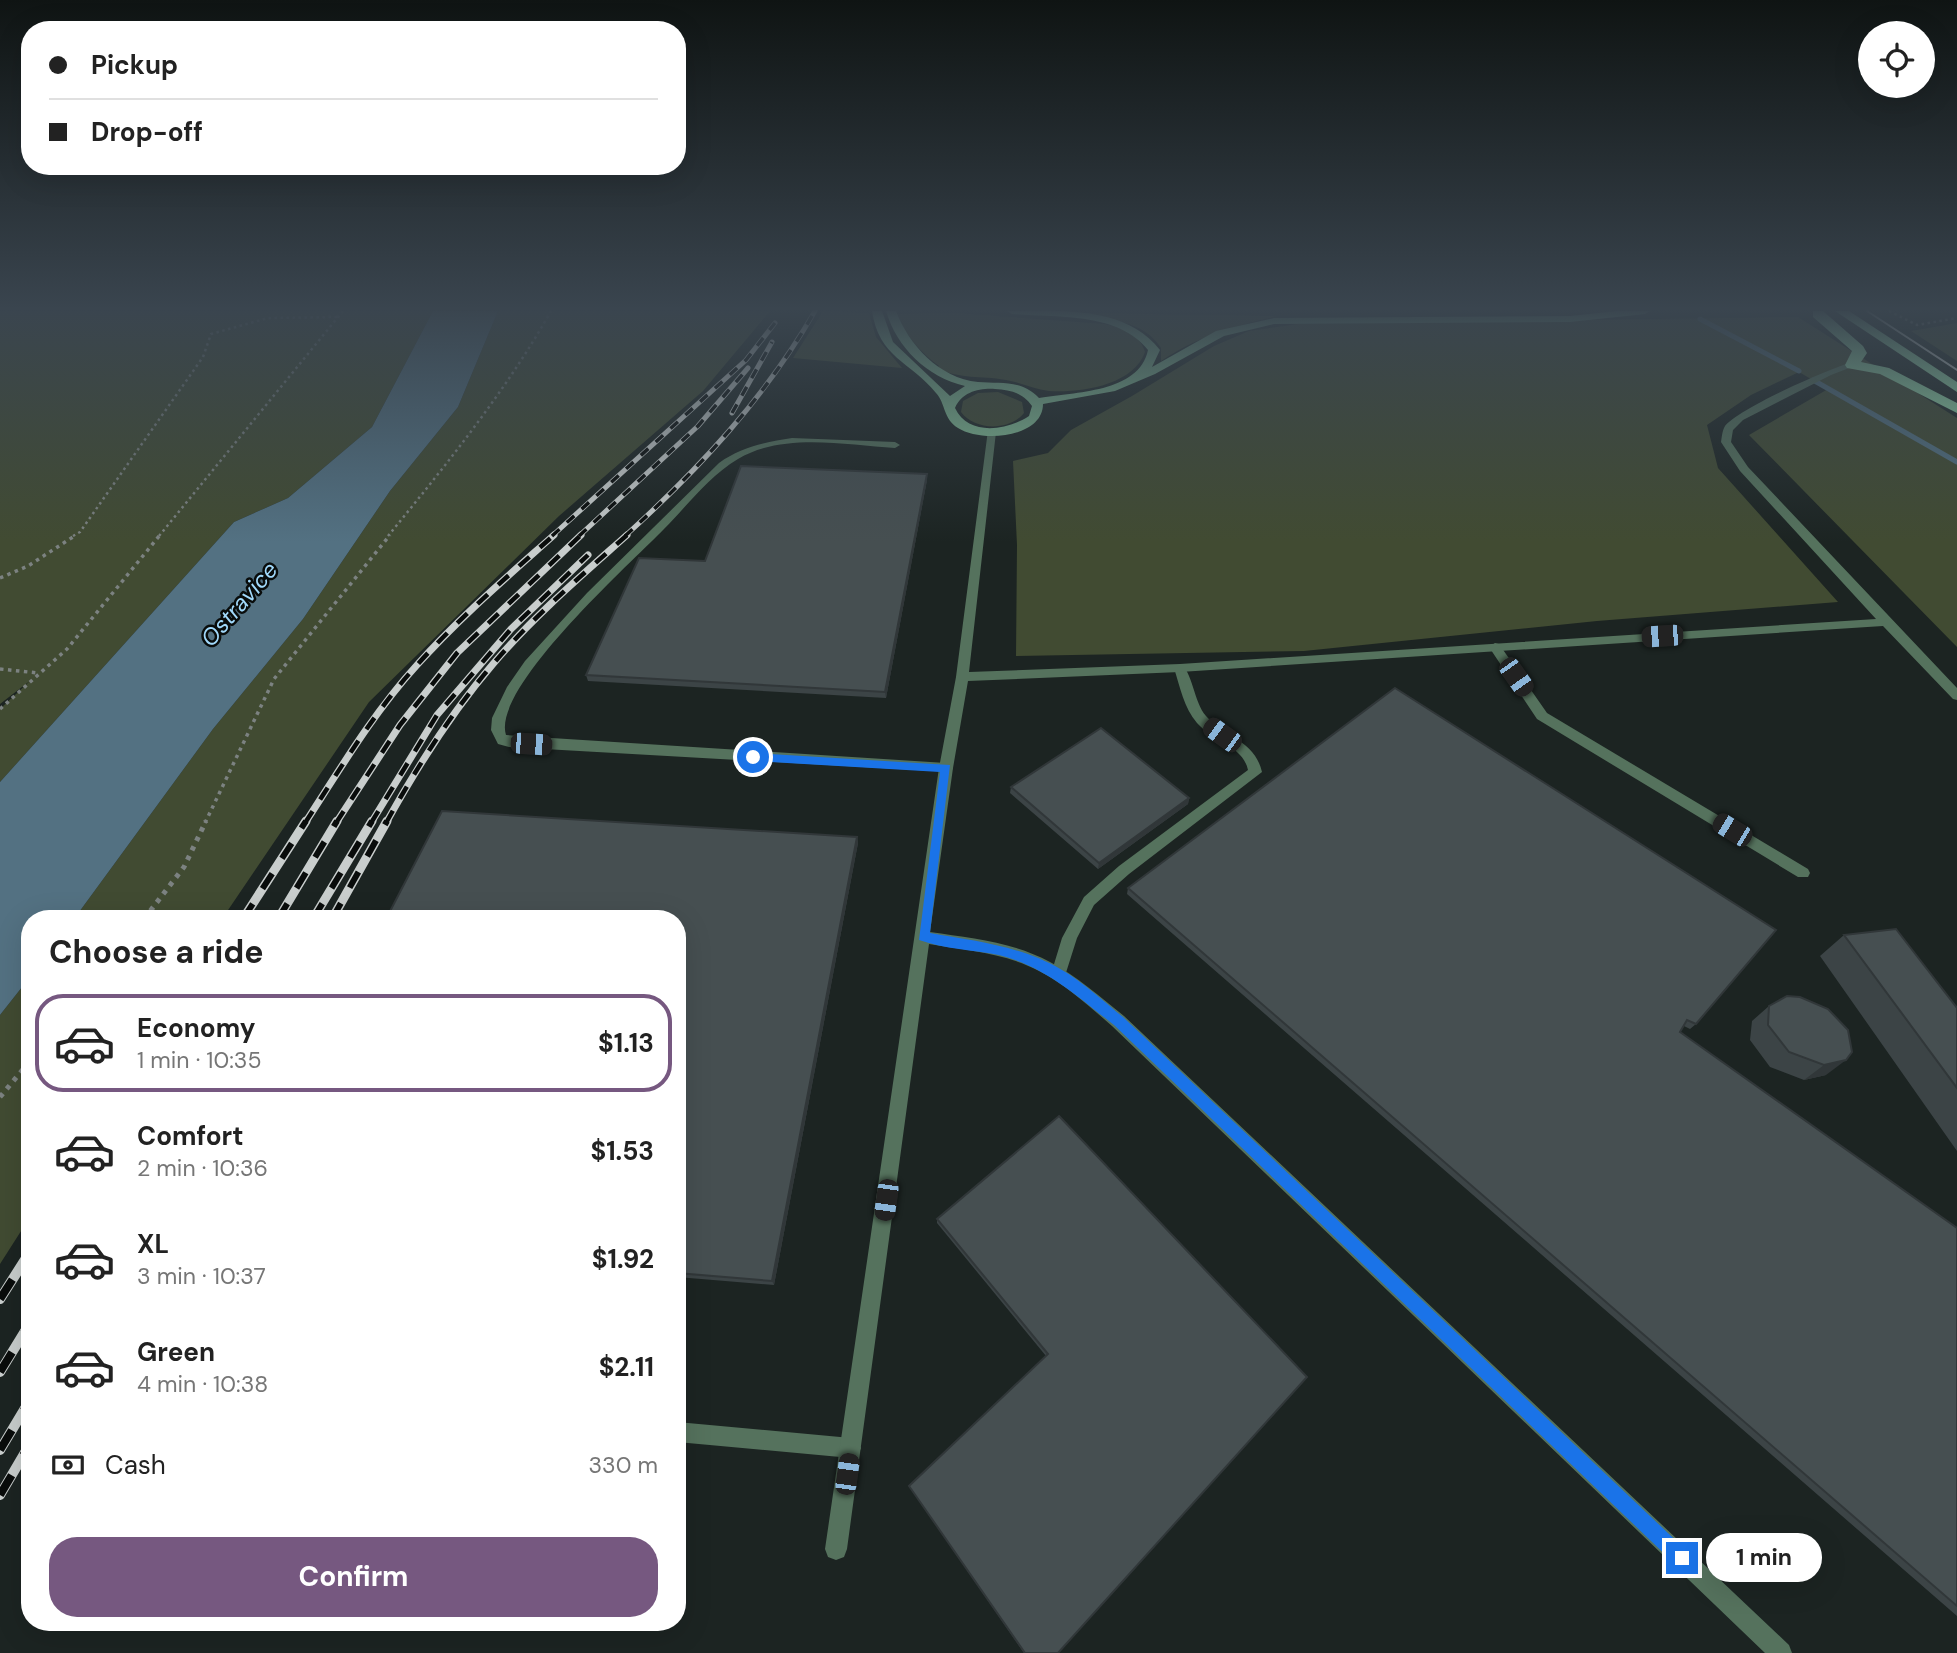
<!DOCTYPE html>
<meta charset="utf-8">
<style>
body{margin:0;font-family:"DM Sans",sans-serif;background:#f2f2f2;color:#222;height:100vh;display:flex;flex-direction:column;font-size:26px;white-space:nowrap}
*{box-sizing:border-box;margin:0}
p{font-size:23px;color:#767676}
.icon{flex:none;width:38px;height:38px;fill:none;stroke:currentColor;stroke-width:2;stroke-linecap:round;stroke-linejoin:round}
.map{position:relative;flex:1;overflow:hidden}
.details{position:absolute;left:21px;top:910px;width:665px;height:721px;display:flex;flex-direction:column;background:#fff;border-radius:28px;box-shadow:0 7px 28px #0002}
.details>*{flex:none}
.top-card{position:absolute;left:21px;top:21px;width:665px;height:154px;border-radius:28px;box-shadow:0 7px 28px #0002;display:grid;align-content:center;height:154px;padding:0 28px;background:#fff}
.controls{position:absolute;left:1858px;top:21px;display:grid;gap:14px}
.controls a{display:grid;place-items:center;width:77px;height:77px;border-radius:50%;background:#fff;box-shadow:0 7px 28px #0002;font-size:35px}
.end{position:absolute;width:32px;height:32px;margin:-16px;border:9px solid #1a73e8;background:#fff;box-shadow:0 0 0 4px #fff}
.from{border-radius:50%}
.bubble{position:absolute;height:49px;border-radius:24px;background:#fff;box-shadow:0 7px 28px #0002;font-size:23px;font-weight:700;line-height:49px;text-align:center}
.car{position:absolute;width:21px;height:42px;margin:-21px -10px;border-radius:9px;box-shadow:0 0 5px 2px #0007;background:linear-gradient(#222 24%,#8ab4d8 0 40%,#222 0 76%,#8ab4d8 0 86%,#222 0)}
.top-card b{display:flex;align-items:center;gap:24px;height:66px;font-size:26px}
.top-card b+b{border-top:2px solid #e0e0e0}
.top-card i{width:18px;height:18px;background:#222}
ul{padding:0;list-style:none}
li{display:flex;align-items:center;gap:21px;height:98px;margin:0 14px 10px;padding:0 14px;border:4px solid transparent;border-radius:28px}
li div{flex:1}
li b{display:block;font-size:26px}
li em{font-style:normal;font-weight:700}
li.on{border-color:#765880}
li>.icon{width:63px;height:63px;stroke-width:1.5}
h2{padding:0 28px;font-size:32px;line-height:84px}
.pay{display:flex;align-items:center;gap:18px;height:77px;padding:0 28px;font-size:26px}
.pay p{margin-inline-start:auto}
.primary-button{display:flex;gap:14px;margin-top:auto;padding:14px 28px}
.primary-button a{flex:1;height:80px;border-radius:28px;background:#765880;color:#fff;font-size:28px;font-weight:700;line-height:80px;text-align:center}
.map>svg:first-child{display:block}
.green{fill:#414b32}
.water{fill:#537182}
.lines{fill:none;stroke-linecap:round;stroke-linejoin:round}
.stream{stroke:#537182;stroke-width:5}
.path-far2{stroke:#7c8281;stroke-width:2.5;stroke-dasharray:2.5 3.5;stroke-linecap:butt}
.path-far1{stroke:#7c8281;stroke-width:3.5;stroke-dasharray:3.5 4.5;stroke-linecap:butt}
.path{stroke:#7c8281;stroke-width:5;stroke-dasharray:4.5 6;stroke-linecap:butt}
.lane{fill:#55725d;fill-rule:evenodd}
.street{fill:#55725d;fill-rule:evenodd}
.primary{fill:#86c498;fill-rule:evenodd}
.highway{fill:#9ae4b0;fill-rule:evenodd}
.tram{stroke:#c9cecd;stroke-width:2}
.rail-far3-casing{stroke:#c9cecd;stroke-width:5}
.rail-far2-casing{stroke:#c9cecd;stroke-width:7}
.rail-far1-casing{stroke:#c9cecd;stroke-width:9}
.rail-casing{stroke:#c9cecd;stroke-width:10}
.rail-far3{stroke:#090c0b;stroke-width:3.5;stroke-dasharray:10;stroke-linecap:butt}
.rail-far2{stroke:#090c0b;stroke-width:4.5;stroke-dasharray:14;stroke-linecap:butt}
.rail-far1{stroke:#090c0b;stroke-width:6;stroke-dasharray:18;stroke-linecap:butt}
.rail{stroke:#090c0b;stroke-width:8;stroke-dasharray:23;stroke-linecap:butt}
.wall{fill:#3c4446}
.shaded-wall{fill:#313739}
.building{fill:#464f51;stroke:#313739;stroke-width:2}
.route{fill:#1a73e8}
.labels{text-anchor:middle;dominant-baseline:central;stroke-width:5;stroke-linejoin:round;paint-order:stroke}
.water-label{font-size:23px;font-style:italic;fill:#a1d9fb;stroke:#090c0b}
</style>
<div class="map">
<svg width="1957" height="1653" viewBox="0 0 1957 1653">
<rect width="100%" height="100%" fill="#1c2422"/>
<path class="green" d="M 0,311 L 433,311 L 372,427 L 288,498 L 234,522 L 0,782 L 0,709 L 31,680 L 0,704 Z
M 498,311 L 770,311 L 703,391 L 559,516 L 369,702 L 222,919 L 74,919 L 213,729 L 303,619 L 390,491 L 458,407 Z
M 823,311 L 869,313 L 876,337 L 902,368 L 793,358 Z
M 955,313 L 1105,324 C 1122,328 1140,334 1145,352 C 1133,386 1079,393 1049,391 C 1034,389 1020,382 1006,380 C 979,375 963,380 936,368 L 939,366 C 921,353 905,335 897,314 Z
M 1084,313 L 1277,316 C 1232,327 1200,335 1161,361 L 1161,348 C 1141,318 1113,324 1084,313 Z
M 1798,317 L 1957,418 L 1957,647 L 1749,435 L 1828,389 L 1799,372 L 1751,395 L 1707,425 L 1718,468 L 1838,602 L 1597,621 L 1304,651 L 1016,656 L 1017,545 L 1013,461 L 1048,453 L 1071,430 L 1132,396 L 1214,346 L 1249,331 L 1298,324 Z
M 1957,323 L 1957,361 L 1911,331 Z
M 998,392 L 1022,402 L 1024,413 C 1010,431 975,431 961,412 L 963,401 L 978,393 Z
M 30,977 L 30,1217 L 0,1264 L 0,1015 Z"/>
<path class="water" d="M 433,311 L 498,311 L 458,407 L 390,491 L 303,619 L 213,729 L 74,919 L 30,919 L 30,977 L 0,1015 L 0,782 L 234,522 L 288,498 L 372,427 Z"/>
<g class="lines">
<path class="stream" d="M 1700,319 L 1799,371
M 1813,380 L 1957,462"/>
<path class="path-far2" d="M 1889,311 L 1917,325 L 1957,318
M 73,536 L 80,532 L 203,357 L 211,334 L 268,318 L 337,317
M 159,536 L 343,311
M 388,536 C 446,465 506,391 551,311"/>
<path class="path-far1" d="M 0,578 L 28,566 L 76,535
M 0,669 L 38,673
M 0,709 L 67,649 L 160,535
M 205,823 L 274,679 L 390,535"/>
<path class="path" d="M 144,919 L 184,867 L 206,821
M 0,1097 L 30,1061"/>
<path class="lane" d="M 792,438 L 895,442 L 900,445 L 895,448 C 846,445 783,432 738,459 C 709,476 687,506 664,529 C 631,563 491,688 506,735 L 946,763 L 951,764 L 953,768 L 951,772 L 509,747 L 498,744 L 491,730 L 492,718 L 507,687 L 525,661 L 587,593 L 719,463 C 741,447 766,442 792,438 Z
M 1495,643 L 1499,644 L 1547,713 L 1808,869 L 1810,873 L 1808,877 L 1798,877 L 1537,719 L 1489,647 Z
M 1180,664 C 1192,669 1194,703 1206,716 C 1225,737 1255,741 1262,772 L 1129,874 L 1094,905 L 1077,938 L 1064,979 L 1059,981 L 1054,979 L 1051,974 L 1062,938 L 1084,897 L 1119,866 L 1248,770 C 1243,746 1212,740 1197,723 C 1184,708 1180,687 1174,668 Z
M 677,1422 L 851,1438 L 858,1441 L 861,1448 L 858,1455 L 851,1458 L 677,1442 Z"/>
<path class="street" d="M 1849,363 L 1857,365 L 1831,375 L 1743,420 L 1733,430 L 1731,442 L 1748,467 L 1957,688 L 1957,700 L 1953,699 L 1883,626 L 1180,672 L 968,681 L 953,768 L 930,932 C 971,938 1013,942 1050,962 C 1077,976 1100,997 1124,1016 L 1789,1645 L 1792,1653 L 1765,1653 L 1112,1026 C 1089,1006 1066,985 1039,971 C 1005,953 965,950 929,944 L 847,1549 L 844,1557 L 836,1560 L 828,1557 L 825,1549 L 939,768 L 956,677 L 988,430 L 996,432 L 969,672 L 1180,664 L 1876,619 L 1740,471 L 1721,442 C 1722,437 1722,431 1725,426 C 1740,408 1824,371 1849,363 Z"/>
<path class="primary" d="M 872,311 L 882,311 L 893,342 L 950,396 L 965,386 C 927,377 897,348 886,311 L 896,311 C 909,345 939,378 978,382 C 1000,384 1021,379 1039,398 C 1074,392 1139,393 1148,350 C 1118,312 1057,318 1012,314 L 1007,311 C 1058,311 1126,305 1160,350 L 1152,367 L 1216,331 L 1274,318 L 1570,316 L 1617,311 L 1650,311 L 1645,314 L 1570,322 L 1274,324 L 1224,336 L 1155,374 L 1115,391 L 1043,404 C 1043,438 981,443 958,428 C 943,419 946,404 936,393 C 910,361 879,358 872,311 ZM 995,389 C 1011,390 1023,393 1032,406 L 1029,416 C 1006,431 968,436 955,408 C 962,392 979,388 995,389 Z"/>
<path class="highway" d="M 1813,311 L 1823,311 L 1863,346 L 1867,353 L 1861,362 L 1889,368 L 1957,403 L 1957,413 L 1880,374 L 1847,368 L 1845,365 L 1852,351 L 1813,317 Z
M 1835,311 L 1849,311 L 1957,382 L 1957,392 Z"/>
<path class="tram" d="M 1867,311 L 1957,370"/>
<defs>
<path id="rail-far3" d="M 732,413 L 772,342
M 552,536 L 746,360 L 775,323
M 579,536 L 698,426 L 748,368
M 625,536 C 699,469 765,398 815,311"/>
<path id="rail-far2" d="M 305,823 C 340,769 374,712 417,665 C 459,618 507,577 554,535
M 336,823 L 400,725 L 457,653 L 581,535
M 371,823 L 437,715 L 511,629 L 588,555
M 386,823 C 417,767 451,713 493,664 C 533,617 581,576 627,535"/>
<path id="rail-far1" d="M 243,919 L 306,821
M 278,919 L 337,821
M 313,919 L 372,821
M 332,919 L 387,821"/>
<path id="rail" d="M 0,1299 L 30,1252
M 0,1372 L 30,1323
M 0,1450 L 30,1400
M 0,1495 L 30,1444"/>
</defs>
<use href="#rail-far3" class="rail-far3-casing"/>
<use href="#rail-far2" class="rail-far2-casing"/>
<use href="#rail-far1" class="rail-far1-casing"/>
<use href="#rail" class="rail-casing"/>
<use href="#rail-far3" class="rail-far3"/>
<use href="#rail-far2" class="rail-far2"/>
<use href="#rail-far1" class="rail-far1"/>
<use href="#rail" class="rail"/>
</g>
<path class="wall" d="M 927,480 L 886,698 L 588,681 L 586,675 L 705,561 Z
M 1395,688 L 1696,1024 L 1690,1029 L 1684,1026 L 1680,1032 L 1957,1228 L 1957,1616 L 1127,894 L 1128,888 Z
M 1011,787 L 1189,798 L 1188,804 L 1098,869 L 1010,793 Z
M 857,837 L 858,843 L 774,1285 L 677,1277 L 677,919 Z
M 1844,935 L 1957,1008 L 1957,1151 L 1820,956 Z
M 1769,1006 L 1828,1009 L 1826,1075 L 1804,1080 L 1770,1067 L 1750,1040 L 1752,1021 Z
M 1059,1116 L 1058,1653 L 1024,1653 L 909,1486 L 1046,1356 L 937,1223 L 937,1219 Z"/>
<path class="shaded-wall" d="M 927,474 L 927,480 L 886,698 L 885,692 Z
M 1189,798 L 1188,804 L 1098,869 L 1099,863 Z
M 857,837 L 858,843 L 774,1285 L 772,1281 Z
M 1846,1060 L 1826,1075 L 1804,1080 L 1824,1065 Z"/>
<path class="building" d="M 741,466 L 927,474 L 885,692 L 586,675 L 639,558 L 705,561 Z
M 1395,688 L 1776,930 L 1696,1024 L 1687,1020 L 1680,1032 L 1957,1228 L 1957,1606 L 1128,888 Z
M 1101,728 L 1189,798 L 1099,863 L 1011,787 Z
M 442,811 L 857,837 L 772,1281 L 677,1273 L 677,919 L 386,919 Z
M 1896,929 L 1957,1008 L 1957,1088 L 1844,935 Z
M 1787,996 L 1800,997 L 1828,1009 L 1848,1030 L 1852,1052 L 1846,1060 L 1824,1065 L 1789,1052 L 1768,1025 L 1769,1006 Z
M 1059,1116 L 1307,1377 L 1058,1653 L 1025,1653 L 909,1486 L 1048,1354 L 937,1219 Z"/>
<linearGradient id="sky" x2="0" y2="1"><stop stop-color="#0f1413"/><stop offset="0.57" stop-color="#3a454f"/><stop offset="1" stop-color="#3a454f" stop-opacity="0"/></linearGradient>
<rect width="1957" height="542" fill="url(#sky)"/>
<path class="route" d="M 753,753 L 950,765 L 930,933 C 975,941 1022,946 1062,970 C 1083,982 1103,1001 1123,1017 L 1688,1552 L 1691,1558 L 1688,1565 L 1682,1567 L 1676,1565 L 1114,1025 C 1078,997 1045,966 999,955 C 973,950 945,949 919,940 L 940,772 L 753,761 L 748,757 Z"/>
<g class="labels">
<g class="water-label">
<text transform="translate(239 604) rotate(-49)">Ostravice</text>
</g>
</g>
</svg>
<div class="controls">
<a><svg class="icon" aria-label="locate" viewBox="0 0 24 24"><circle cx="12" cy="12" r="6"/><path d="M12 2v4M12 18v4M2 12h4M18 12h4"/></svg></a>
</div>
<i class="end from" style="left:753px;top:757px"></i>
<i class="end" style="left:1682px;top:1558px"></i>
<div class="bubble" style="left:1706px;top:1533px;width:116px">1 min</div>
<i class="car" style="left:1662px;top:636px;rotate:266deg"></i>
<i class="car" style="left:1516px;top:677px;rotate:145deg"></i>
<i class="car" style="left:1222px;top:735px;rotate:306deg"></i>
<i class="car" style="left:531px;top:744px;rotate:94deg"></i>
<i class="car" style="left:1732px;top:830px;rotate:301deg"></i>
<i class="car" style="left:886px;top:1200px;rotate:188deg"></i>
<i class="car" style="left:847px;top:1474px;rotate:8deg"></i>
<div class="top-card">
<b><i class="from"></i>Pickup</b>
<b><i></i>Drop-off</b>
</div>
<section class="details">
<h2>Choose a ride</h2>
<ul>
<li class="on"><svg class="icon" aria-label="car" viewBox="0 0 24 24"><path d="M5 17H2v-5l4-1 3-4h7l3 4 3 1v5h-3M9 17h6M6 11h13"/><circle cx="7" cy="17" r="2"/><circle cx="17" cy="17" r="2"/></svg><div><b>Economy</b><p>1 min · 10:35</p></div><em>$1.13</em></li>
<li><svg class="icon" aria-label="car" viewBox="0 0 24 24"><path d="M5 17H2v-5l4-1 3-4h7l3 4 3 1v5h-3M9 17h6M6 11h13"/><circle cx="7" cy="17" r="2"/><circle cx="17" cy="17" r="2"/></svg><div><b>Comfort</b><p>2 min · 10:36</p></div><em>$1.53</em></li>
<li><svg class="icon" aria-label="car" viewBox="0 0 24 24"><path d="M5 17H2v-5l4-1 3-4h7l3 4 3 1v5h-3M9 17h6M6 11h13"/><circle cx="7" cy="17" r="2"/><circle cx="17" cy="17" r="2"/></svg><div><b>XL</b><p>3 min · 10:37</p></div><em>$1.92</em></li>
<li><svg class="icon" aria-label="car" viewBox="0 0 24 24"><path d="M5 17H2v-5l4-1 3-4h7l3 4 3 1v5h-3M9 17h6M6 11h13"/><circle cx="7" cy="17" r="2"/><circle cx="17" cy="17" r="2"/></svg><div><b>Green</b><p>4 min · 10:38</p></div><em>$2.11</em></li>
</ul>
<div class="pay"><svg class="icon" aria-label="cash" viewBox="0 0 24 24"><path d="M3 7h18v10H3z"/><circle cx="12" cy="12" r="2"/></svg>Cash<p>330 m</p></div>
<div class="primary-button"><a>Confirm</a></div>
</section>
</div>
